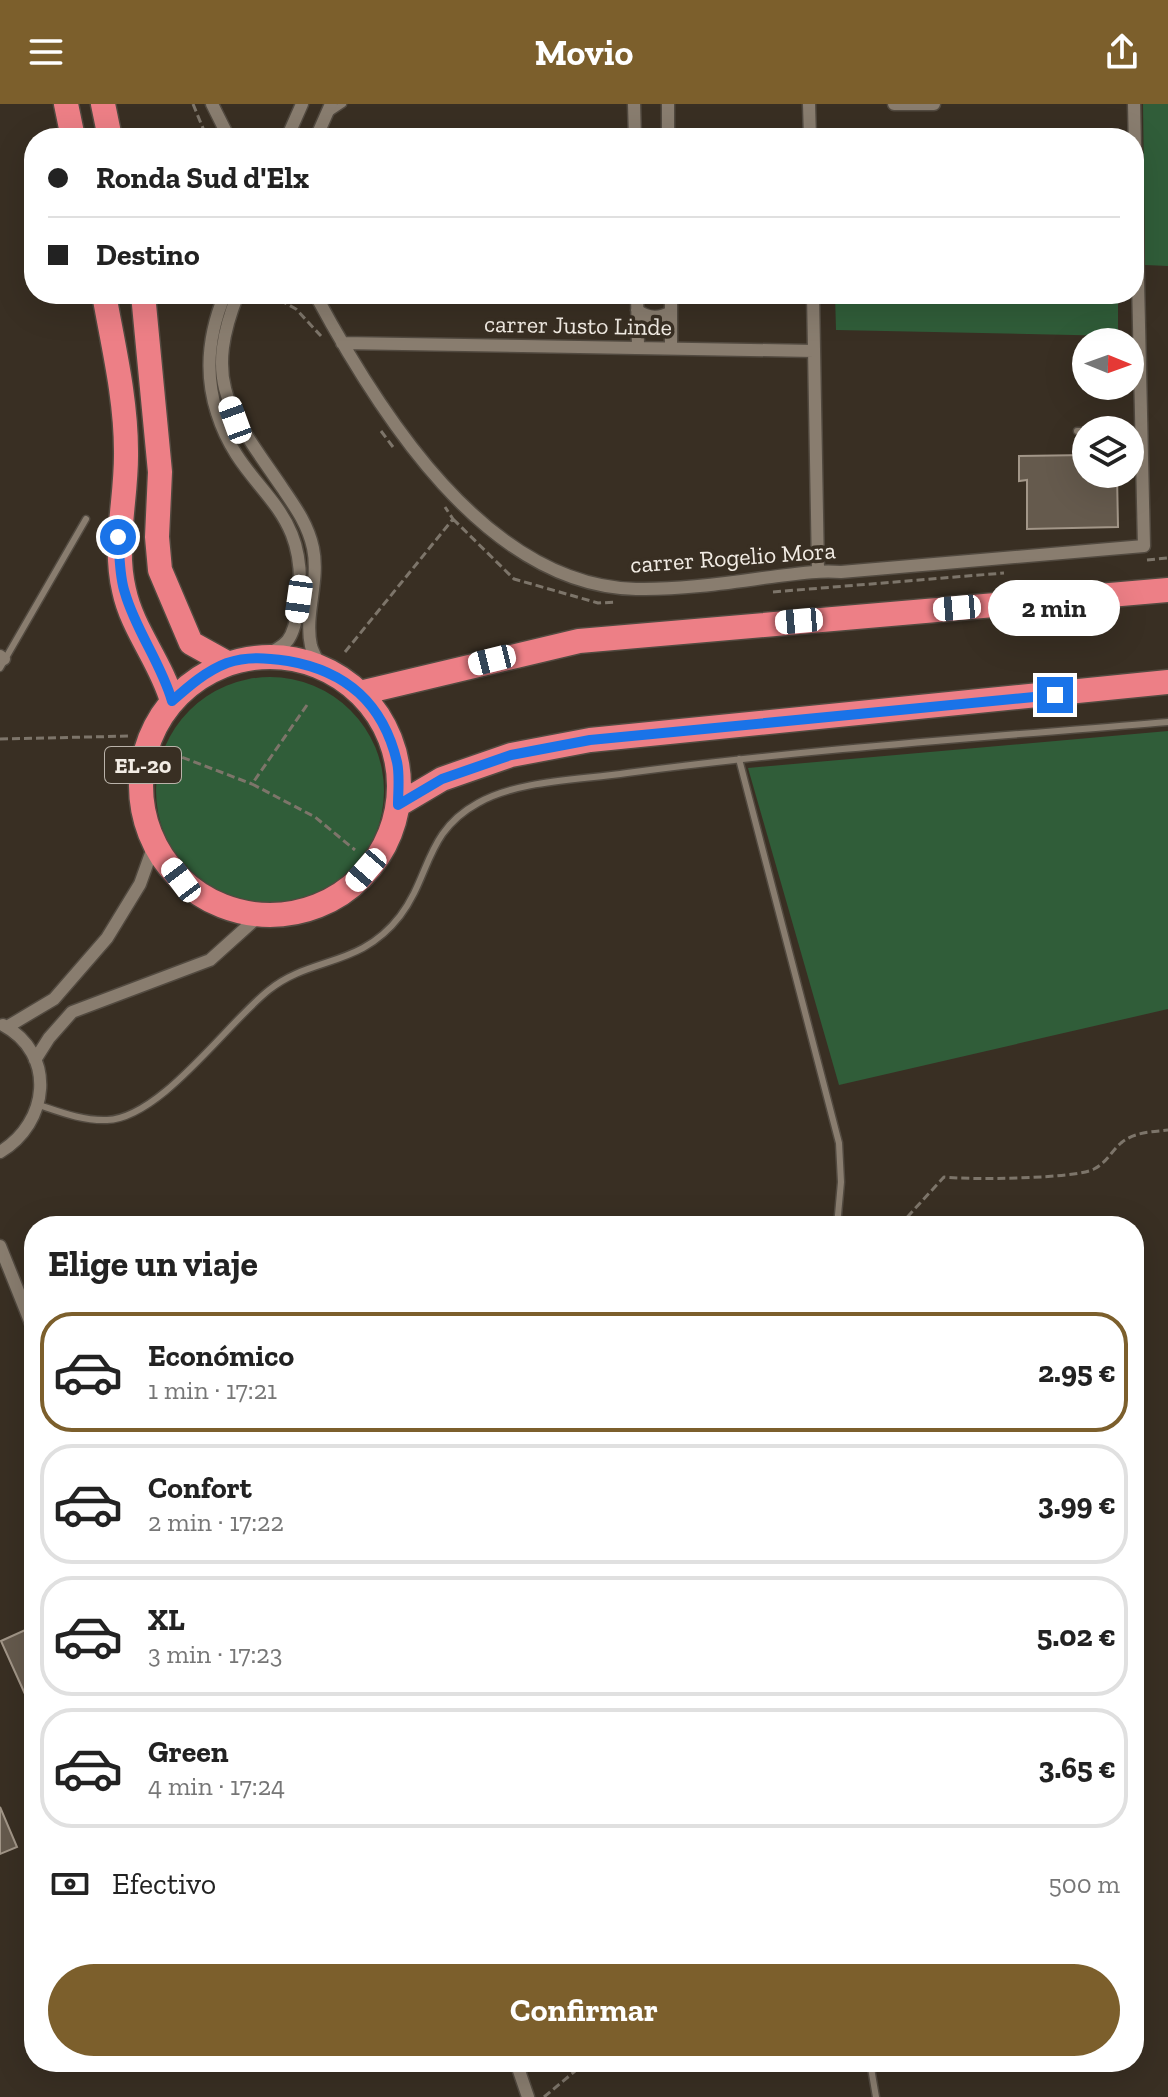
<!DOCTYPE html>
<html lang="es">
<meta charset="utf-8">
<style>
body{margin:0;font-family:"Zilla Slab",serif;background:#f6f6f6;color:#222;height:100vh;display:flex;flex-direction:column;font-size:30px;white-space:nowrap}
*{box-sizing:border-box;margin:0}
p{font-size:26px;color:#767676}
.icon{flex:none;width:44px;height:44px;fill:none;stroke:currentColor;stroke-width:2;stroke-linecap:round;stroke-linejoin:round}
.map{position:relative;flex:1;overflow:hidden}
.side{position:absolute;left:24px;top:1112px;width:1120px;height:856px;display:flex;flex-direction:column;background:#fff;border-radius:32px;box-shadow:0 8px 32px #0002}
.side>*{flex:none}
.banner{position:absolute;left:24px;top:24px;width:1120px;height:176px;border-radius:32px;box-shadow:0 8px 32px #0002;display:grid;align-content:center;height:176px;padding:0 24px;background:#fff}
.needle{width:52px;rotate:91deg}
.tools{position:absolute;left:1072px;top:224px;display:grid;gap:16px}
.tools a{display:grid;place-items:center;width:72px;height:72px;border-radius:50%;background:#fff;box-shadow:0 8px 32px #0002;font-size:40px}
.end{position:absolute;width:36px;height:36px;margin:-18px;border:10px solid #1a73e8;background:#fff;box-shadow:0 0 0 4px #fff}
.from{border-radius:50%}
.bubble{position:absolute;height:56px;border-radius:28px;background:#fff;box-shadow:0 8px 32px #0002;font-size:26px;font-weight:800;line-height:56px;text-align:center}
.car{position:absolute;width:24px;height:48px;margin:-24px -12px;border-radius:10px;box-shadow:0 0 6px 2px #0007;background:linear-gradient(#fff 24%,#345 0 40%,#fff 0 76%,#345 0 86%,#fff 0)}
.banner b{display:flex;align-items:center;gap:28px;height:76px;font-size:30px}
.banner b+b{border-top:2px solid #e0e0e0}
.banner i{width:20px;height:20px;background:#222}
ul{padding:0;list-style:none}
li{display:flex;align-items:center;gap:24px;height:120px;margin:0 16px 12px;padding:0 8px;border:4px solid #e0e0e0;border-radius:32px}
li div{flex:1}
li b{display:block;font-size:30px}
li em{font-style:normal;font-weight:800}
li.on{border-color:#7c5f2c}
li>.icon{width:72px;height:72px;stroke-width:1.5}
h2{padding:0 24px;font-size:36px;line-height:96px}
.pay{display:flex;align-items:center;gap:20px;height:88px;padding:0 24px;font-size:30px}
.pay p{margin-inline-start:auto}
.primary-button{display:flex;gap:16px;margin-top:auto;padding:16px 24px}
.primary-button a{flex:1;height:92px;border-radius:48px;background:#7c5f2c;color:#fff;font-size:32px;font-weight:800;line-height:92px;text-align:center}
header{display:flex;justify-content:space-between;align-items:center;height:104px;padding:0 24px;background:#7c5f2c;color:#fff;font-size:36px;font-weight:800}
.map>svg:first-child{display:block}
.green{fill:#305d39}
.building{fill:#655a4d;stroke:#a29688;stroke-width:2}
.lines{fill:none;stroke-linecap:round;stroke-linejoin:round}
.lane-casing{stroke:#524a40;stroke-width:9}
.street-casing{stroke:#524a40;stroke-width:15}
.highway-casing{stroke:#524a40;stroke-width:27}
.path{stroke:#7d756a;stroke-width:3;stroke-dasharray:8 4;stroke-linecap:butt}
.lane{stroke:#897d6f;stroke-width:6}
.street{stroke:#897d6f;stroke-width:12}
.highway{stroke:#ed7f86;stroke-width:24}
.route{stroke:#1a73e8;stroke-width:10}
.labels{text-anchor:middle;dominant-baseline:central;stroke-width:7;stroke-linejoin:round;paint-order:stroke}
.shield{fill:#392f23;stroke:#bab3aa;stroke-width:2}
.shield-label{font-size:22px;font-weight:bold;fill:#f2ece4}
.street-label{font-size:24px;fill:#f2ece4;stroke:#392f23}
</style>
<header><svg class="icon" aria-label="menu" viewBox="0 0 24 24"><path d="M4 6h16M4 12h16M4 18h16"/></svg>Movio<svg class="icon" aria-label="share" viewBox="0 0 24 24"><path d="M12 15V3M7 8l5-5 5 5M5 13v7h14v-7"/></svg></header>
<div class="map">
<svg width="1168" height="1993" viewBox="0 0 1168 1993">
<rect width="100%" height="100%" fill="#392f23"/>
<path class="green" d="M 1143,0 L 1168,0 L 1168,162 L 1145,161 Z
M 835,190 L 1118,190 L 1118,232 L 836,226 Z
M156 687a114 114 0 1 1 228 0a114 114 0 1 1-228 0Z
M 1168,627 L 1168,905 L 839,981 L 748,664 Z"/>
<path class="building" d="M 1086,351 L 1086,370 L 1117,370 L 1118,423 L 1027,425 L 1027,376 L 1019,377 L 1019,352 Z
M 34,1522 L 34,1610 L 1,1537 Z
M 0,1703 L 17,1743 L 0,1750 Z"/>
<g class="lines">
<defs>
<path id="lane" d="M 328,10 L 343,0
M 1077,327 L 1086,327
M 0,564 L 86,415
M 739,655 L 839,1039 L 841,1078 L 837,1122
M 39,1001 C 60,1008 83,1017 107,1016 C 161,1014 227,919 269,886 C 311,852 360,864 400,812 C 431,771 425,728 478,699 C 518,676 582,676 627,669 C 807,645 988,633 1168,618
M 870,1958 L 876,1993"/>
<path id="street" d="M 212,0 L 229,34
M 634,0 L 635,34
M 668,0 L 668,34
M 809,0 L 810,34
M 894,0 L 934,0
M 287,34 L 302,0
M 316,34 L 331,0
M 225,190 C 209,228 204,269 217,309 C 243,393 313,397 298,505 C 293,536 288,542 260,553
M 238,190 C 201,282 233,311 283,385 C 296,404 308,421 313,444 C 320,477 304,510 311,542 C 313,549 318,557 321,564
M 315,190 C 378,307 486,482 636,485 C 677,486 722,480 763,474 C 790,471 814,466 841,468 L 1144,442 L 1134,0
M 637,190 L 638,242
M 671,190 L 671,244
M 813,190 L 818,466
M 637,206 C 648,215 659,215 671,208
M 342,239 L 814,247
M 0,552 L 4,555
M 7,923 L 54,895 L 107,834 L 140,780 L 154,741
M 35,956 L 49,934 L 72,908 L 210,856 L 259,812
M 0,1048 C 49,1019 57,950 3,921
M 0,1142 L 34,1227
M 516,1958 L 528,1993"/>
<path id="highway" d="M 66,0 L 73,34
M 103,0 L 110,34
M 104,190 C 113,241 126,294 126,347 C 127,394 113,439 124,486 C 132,525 161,558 172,597
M 143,190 L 160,368 L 157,433 L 160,466 L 191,539 L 227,559
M141 682a129 129 0 1 1 258 0a129 129 0 1 1-258 0Z
M 360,589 L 579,537 L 1168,486
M 398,701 L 442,675 L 511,651 L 590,636 L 1168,578"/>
</defs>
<use href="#lane" class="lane-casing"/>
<use href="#street" class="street-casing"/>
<use href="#highway" class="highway-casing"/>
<path class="path" d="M 193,0 L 207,34
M 269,190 L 296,205 L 321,232
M 381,327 L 393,343
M 453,415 L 514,475 L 598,499 L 617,498
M 1147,456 L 1168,454
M 773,488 L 1004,469
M 345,548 L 453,415 L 445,403
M 307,601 L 252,680 L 315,713 L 355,746
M 0,635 L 132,632
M 171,649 L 252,680
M 899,1122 L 944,1073 C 967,1076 1076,1075 1094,1065 C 1106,1059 1111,1048 1121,1039 C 1134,1028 1151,1028 1168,1026
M 544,1993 L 586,1958"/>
<use href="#lane" class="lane"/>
<use href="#street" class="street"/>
<use href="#highway" class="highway"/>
</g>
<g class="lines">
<path class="route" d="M 118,433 C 120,451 119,472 125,489 C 136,527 161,559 172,597 C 189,582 206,567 227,559 C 248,552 267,554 288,557 C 346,567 383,599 397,658 C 400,671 398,688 398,701 L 442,675 L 511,651 L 590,636 L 1055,591"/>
</g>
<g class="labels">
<rect class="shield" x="105" y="643" width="76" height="36" rx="6"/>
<g class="shield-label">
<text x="143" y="661">EL-20</text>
</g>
<g class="street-label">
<text transform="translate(578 221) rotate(1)">carrer Justo Linde</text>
<text transform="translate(733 453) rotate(-4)">carrer Rogelio Mora</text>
</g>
</g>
</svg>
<div class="tools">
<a><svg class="needle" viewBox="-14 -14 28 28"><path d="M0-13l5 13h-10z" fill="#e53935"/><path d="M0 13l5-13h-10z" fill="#767676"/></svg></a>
<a><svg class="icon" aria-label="layers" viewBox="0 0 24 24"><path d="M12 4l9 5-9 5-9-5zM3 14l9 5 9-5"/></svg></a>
</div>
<i class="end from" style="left:118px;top:433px"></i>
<i class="end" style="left:1055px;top:591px"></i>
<div class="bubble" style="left:988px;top:476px;width:132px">2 min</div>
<i class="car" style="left:235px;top:316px;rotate:340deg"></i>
<i class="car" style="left:299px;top:495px;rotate:188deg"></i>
<i class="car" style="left:957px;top:504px;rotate:265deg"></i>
<i class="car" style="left:799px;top:517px;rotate:265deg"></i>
<i class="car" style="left:492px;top:556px;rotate:256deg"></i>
<i class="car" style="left:366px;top:766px;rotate:221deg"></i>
<i class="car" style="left:181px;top:776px;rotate:323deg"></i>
<div class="banner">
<b><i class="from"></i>Ronda Sud d'Elx</b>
<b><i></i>Destino</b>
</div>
<section class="side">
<h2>Elige un viaje</h2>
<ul>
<li class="on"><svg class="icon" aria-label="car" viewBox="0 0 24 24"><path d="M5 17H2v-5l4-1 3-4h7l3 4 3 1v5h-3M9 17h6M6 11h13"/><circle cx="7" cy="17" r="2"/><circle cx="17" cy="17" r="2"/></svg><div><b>Económico</b><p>1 min · 17:21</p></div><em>2.95 €</em></li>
<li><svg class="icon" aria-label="car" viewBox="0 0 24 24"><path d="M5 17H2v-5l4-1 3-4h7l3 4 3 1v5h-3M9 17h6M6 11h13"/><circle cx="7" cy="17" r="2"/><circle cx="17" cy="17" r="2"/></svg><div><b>Confort</b><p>2 min · 17:22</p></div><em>3.99 €</em></li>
<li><svg class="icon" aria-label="car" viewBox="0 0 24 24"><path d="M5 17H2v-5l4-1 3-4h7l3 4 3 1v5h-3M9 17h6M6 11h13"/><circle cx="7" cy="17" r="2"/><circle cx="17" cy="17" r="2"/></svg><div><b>XL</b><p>3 min · 17:23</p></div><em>5.02 €</em></li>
<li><svg class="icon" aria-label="car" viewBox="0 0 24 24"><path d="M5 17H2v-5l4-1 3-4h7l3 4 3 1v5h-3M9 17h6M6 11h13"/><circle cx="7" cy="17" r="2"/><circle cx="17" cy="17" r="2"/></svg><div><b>Green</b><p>4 min · 17:24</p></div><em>3.65 €</em></li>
</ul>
<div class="pay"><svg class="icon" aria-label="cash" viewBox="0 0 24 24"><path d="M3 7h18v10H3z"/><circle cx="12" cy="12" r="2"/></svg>Efectivo<p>500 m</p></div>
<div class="primary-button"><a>Confirmar</a></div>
</section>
</div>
